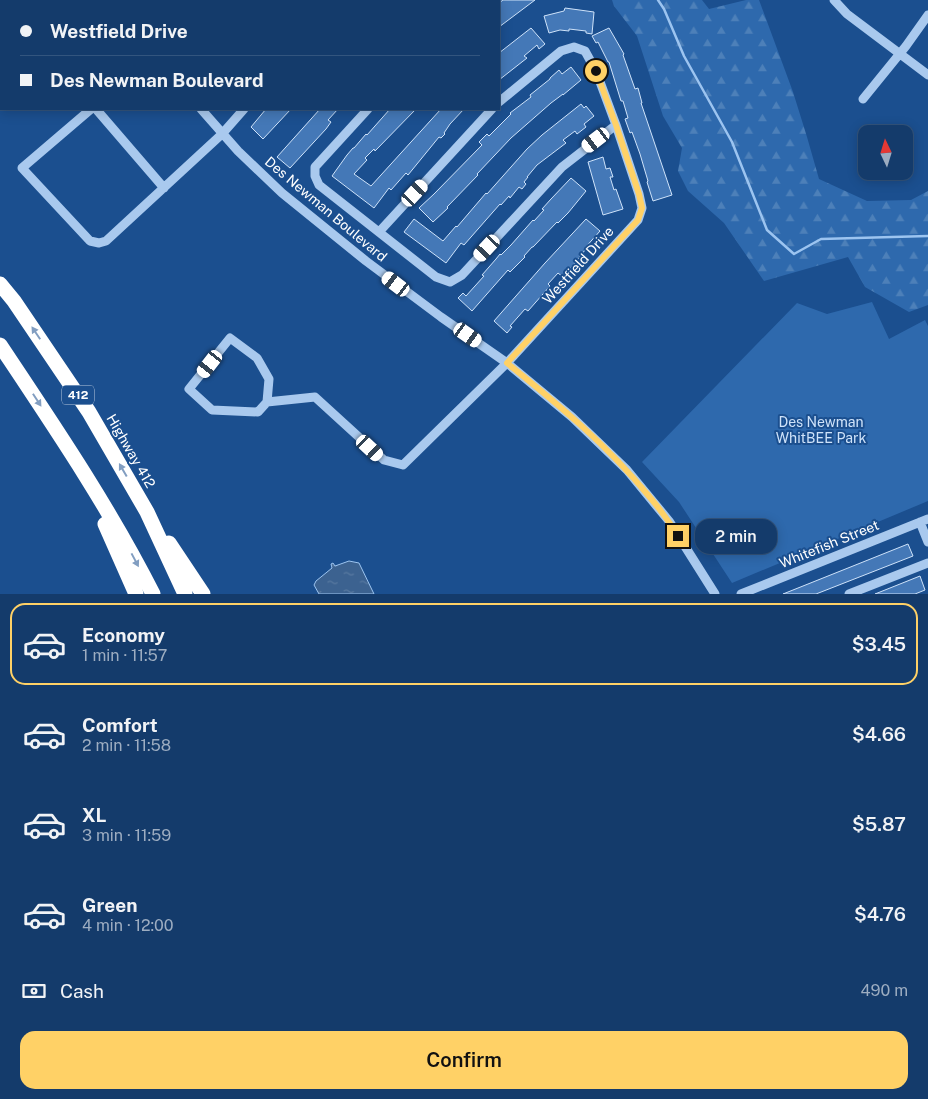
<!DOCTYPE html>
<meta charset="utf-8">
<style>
body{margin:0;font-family:"Public Sans",sans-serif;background:#214673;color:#f1f3f6;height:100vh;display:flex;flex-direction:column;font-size:19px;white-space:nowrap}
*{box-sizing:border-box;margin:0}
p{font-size:16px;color:#9dadc1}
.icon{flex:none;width:28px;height:28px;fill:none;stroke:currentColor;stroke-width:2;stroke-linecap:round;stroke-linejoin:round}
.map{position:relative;height:594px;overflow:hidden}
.details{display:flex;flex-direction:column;background:#143b6b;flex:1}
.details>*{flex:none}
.banner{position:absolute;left:0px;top:0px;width:500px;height:110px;box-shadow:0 2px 12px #0003,0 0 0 1px #33557e;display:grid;align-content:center;height:110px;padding:0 20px;background:#143b6b}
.needle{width:32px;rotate:356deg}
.fabs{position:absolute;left:858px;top:125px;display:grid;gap:10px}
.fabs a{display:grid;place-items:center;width:55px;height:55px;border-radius:10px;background:#143b6b;box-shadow:0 2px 12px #0003,0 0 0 1px #33557e;font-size:25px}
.end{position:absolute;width:22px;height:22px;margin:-11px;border:6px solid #ffd166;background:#111;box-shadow:0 0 0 2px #111}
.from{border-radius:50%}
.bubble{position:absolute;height:35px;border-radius:15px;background:#143b6b;box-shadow:0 2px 12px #0003,0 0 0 1px #33557e;font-size:16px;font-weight:600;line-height:35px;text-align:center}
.car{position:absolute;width:15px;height:30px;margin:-15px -8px;border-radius:6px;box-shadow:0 0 4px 1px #0007;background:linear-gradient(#fff 24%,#345 0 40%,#fff 0 76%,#345 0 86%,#fff 0)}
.banner b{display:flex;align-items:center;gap:18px;height:48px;font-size:19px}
.banner b+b{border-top:1px solid #33557e}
.banner i{width:12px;height:12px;background:#f1f3f6}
ul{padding:9px 0 0;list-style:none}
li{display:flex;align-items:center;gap:15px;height:82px;margin:0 10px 8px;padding:0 10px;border:2px solid transparent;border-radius:15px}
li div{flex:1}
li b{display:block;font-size:19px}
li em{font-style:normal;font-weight:600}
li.current{border-color:#ffd166}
li>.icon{width:45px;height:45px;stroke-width:1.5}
.pay{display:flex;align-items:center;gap:12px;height:55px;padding:0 20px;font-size:19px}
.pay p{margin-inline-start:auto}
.primary-button{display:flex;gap:10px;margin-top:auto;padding:10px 20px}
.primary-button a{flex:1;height:58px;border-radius:15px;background:#ffd166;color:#111;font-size:20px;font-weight:600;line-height:58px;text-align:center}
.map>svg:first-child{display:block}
.forest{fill:url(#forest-firs)}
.green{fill:#2e69ad}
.water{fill:url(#water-ripples);stroke:#9cc4f0}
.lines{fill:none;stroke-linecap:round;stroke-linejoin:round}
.stream{stroke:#9cc4f0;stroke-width:2.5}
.building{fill:#4478b7;stroke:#cfe3fa}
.minor{stroke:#a9c9ee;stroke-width:9}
.highway{stroke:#fff;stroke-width:15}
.oneway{fill:#829ec1}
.route{stroke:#ffd166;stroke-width:6}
.labels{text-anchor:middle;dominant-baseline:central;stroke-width:4;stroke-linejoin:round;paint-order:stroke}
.shield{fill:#1b4f8f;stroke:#bbcadd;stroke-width:1}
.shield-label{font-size:12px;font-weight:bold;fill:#fff}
.street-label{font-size:14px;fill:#fff;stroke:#1b4f8f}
.park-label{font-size:14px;fill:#cfe3fa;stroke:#1b4f8f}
</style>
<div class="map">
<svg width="928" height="594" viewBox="0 0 928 594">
<defs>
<pattern id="forest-firs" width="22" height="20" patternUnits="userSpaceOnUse" patternTransform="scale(1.25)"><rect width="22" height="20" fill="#2e69ad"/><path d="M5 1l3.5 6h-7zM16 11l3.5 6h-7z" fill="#4d80b9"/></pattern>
<pattern id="water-ripples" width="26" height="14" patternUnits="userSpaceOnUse" patternTransform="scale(1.25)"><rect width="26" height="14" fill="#3c6290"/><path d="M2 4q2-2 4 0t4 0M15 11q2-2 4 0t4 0" fill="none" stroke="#597aa1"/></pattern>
</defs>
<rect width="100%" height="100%" fill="#1b4f8f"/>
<path class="forest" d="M 612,0 L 702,0 L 709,9 L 746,0 L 759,0 L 793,92 L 807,137 L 819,179 L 867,201 L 911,200 L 928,191 L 928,305 L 909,312 L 865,287 L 848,257 L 764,281 L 724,223 L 688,191 L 678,171 L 682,148 L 663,116 L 637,36 L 614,6 Z"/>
<path class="green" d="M 872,302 L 889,339 L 925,320 L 928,326 L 928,501 L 732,583 L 679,502 L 642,462 L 797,303 L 827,314 Z"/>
<path class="water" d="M 349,561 L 359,563 L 374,594 L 319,594 L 314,585 L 316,581 L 332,568 L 331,564 L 333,563 L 335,566 Z"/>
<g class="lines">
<path class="stream" d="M 658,0 L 664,9 L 684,56 L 732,142 L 767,230 L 794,254 L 821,239 L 928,236"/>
</g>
<path class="building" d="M 503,0 L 535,0 L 499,27 L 499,3 Z
M 565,8 L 594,12 L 592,34 L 586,33 L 586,31 L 569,29 L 569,31 L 560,30 L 549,33 L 544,16 L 564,11 Z
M 531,28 L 545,44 L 539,49 L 537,45 L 524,56 L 527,58 L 499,80 L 499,53 Z
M 609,28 L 624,54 L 623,55 L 635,89 L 638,88 L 642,103 L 641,103 L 672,195 L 653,201 L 647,182 L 648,181 L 645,171 L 640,154 L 632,132 L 630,133 L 625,119 L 628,118 L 623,101 L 621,101 L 609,62 L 608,62 L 598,42 L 596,43 L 592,36 Z
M 571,67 L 581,80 L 563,95 L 563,94 L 551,103 L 511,138 L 477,174 L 478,175 L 447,207 L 448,208 L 433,222 L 419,208 L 434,194 L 482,145 L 479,142 L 487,134 L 489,136 L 511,114 L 510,113 L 531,97 L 530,95 L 550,79 L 550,78 L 559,70 L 562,74 Z
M 581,104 L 584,108 L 586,106 L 594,116 L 584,124 L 586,127 L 577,134 L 575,131 L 563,140 L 566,143 L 537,165 L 527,177 L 528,177 L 524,182 L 526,184 L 522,189 L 519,187 L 510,198 L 509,196 L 501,205 L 500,204 L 464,245 L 461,243 L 446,263 L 404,232 L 414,219 L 443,241 L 456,226 L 457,227 L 486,193 L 487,194 L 527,149 L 542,135 Z
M 266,109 L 268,111 L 270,109 L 291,109 L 263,139 L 251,127 Z
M 320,109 L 338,109 L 328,120 L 331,122 L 326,129 L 290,168 L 277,157 Z
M 390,109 L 416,109 L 375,151 L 374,149 L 365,158 L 367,160 L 354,174 L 371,186 L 441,109 L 464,109 L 450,124 L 444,133 L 445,134 L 441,138 L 439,137 L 408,175 L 406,173 L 391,190 L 389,188 L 374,208 L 332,176 L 347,155 L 353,148 L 354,148 L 366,134 L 367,135 Z
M 603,157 L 606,169 L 610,168 L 613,177 L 610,177 L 614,190 L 616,189 L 623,209 L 603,215 L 588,162 Z
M 571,178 L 586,191 L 568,213 L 558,223 L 557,222 L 533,247 L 532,247 L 524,256 L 525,257 L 510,272 L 508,270 L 472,311 L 458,298 L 463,293 L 466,296 L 484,276 L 482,275 L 496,259 L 500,254 L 501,255 L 511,245 L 533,220 L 534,221 L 544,210 L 542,209 L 551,199 Z
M 586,219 L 600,231 L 584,249 L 585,250 L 579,258 L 563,277 L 558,273 L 548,284 L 550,286 L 528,311 L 525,309 L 510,326 L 512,327 L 507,333 L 494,321 L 545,263 Z
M 908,544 L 913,556 L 816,594 L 783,594 Z
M 920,576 L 925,590 L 915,594 L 875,594 Z"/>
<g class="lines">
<path class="minor" d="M 98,0 L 99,1
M 116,0 L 117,1
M 169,0 L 170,1
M 213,0 L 215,1
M 323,0 L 324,1
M 834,0 L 847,14 L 928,75
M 344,1 L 345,0
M 479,1 L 481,0
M 863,99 L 906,46 L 928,15
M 91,109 L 22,168 L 90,241 L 99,243 L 106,241 L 222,134 L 244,109
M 96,109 L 164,188
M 201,109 L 238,151 L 282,193 L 366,261 L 441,317 L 507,363 L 572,417 L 627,470 L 669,521 L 715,594
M 368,109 L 315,167 L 315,176 L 319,185 L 436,277 L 450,282 L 462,275 L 562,167 L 616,125
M 379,232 L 492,109
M 267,402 L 269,379 L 257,358 L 230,338 L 189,389 L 212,410 L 258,412 L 267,402 L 315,397 L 384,460 L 403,465 L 507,363 L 638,220 L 642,208 L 639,194 L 616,125 L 596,71 L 585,51 L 574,47 L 561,51 L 499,102
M 920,522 L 928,542
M 741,594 L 928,519
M 849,594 L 928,563"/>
<path class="highway" d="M 0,284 L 14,301 L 89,412 L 147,512 L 185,594
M 0,345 C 54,426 109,507 153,594
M 105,524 L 136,594
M 169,543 L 203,594"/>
</g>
<defs><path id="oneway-solid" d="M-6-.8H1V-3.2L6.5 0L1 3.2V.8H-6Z" transform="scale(1.25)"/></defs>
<g class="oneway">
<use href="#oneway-solid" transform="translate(36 333) rotate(-124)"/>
<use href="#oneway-solid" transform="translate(37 400) rotate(57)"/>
<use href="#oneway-solid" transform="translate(123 470) rotate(-120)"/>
<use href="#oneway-solid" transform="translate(135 560) rotate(62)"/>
</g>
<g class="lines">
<path class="route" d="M 596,71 L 616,125 L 639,194 L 642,208 L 638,220 L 507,363 C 558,404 607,445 648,495 C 659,508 669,521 678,536"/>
</g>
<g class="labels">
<rect class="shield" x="62" y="385.5" width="32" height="19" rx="4"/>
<g class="shield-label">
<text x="78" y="395">412</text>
</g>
<g class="street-label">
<text transform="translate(326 209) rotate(40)">Des Newman Boulevard</text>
<text transform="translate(578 265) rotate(-48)">Westfield Drive</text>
<text transform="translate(131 451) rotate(60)">Highway 412</text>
<text transform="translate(829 544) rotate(-22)">Whitefish Street</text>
</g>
<g class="park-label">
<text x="821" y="422">Des Newman<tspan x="821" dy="16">WhitBEE Park</tspan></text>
</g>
</g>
</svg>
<div class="fabs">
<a><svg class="needle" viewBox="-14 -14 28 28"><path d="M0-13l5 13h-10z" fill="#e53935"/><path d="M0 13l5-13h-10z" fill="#9dadc1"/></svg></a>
</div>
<i class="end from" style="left:596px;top:71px"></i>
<i class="end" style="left:678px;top:536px"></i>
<div class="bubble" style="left:695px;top:519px;width:82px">2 min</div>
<i class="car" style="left:596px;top:140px;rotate:233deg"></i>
<i class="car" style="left:415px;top:193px;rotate:43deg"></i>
<i class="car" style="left:487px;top:248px;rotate:223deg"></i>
<i class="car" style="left:396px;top:284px;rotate:307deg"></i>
<i class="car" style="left:468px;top:335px;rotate:125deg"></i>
<i class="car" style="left:210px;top:364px;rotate:218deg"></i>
<i class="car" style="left:370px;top:448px;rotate:133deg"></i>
<div class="banner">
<b><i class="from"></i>Westfield Drive</b>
<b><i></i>Des Newman Boulevard</b>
</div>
</div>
<section class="details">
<ul>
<li class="current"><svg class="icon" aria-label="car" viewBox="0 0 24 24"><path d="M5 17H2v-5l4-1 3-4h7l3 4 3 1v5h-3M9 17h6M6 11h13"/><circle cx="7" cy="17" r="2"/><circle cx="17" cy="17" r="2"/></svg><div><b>Economy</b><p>1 min · 11:57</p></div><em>$3.45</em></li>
<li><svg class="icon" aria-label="car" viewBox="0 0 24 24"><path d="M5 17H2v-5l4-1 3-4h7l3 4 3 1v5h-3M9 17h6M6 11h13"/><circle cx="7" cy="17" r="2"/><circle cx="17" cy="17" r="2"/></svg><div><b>Comfort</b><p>2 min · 11:58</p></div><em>$4.66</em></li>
<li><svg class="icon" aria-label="car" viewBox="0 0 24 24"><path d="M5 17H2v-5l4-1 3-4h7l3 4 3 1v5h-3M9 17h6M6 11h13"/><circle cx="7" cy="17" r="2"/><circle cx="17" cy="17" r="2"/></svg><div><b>XL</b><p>3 min · 11:59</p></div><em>$5.87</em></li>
<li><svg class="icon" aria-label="car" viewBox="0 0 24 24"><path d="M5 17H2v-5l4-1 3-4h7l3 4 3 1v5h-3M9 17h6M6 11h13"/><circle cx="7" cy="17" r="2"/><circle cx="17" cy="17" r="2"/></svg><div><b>Green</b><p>4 min · 12:00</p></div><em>$4.76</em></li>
</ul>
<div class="pay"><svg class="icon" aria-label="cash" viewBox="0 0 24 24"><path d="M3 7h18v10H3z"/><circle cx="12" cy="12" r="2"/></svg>Cash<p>490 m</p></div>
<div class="primary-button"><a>Confirm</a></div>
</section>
